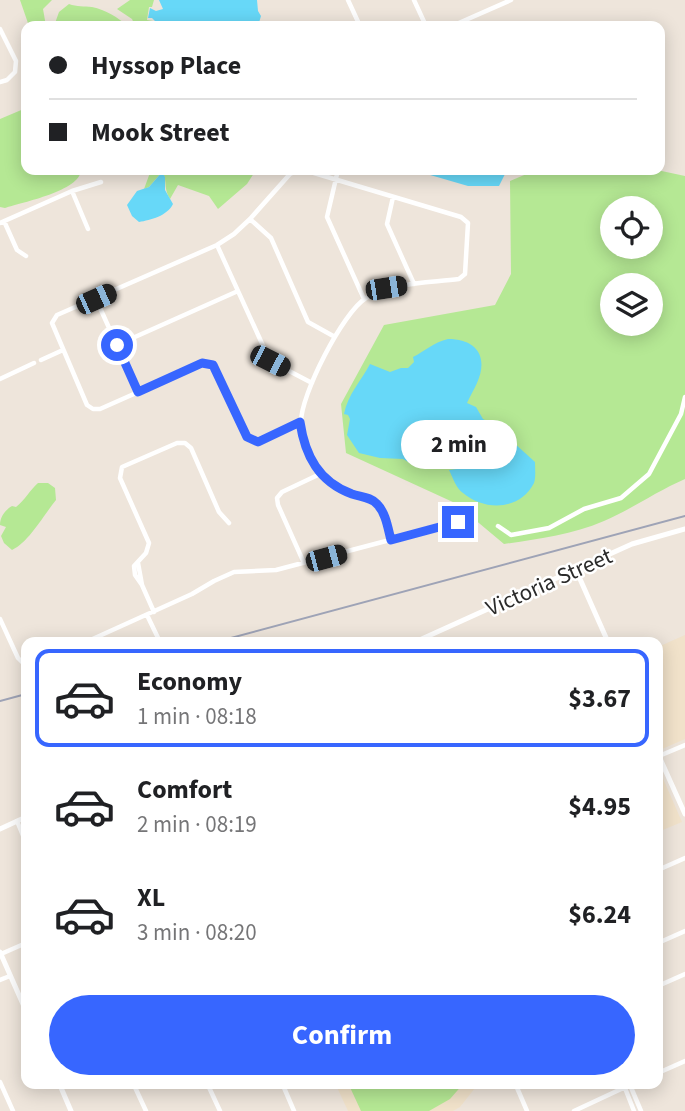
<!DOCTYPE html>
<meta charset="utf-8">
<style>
body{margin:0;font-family:"Source Sans 3",sans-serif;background:#f6f6f6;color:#202124;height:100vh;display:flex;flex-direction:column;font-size:26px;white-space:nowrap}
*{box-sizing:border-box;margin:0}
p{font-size:23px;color:#757577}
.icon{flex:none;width:38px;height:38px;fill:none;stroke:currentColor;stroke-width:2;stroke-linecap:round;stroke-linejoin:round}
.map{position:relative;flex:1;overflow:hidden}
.details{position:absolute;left:21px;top:637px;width:642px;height:452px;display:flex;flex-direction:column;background:#fff;border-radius:14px;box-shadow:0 4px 18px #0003}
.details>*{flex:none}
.hud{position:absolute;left:21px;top:21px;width:644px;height:154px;border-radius:14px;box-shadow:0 4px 18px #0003;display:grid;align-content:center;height:154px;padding:0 28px;background:#fff}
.fabs{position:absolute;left:600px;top:196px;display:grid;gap:14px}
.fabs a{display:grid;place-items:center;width:63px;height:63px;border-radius:50%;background:#fff;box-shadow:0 4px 18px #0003;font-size:35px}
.end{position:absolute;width:32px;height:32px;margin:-16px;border:9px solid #3766ff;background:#fff;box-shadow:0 0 0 4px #fff}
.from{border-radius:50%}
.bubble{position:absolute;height:49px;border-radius:24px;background:#fff;box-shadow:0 4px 18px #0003;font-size:23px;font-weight:700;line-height:49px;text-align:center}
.car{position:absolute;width:21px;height:42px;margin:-21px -10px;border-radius:9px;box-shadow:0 0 5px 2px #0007;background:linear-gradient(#222 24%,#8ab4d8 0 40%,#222 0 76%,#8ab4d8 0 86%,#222 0)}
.hud b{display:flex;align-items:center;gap:24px;height:66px;font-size:26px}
.hud b+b{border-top:2px solid #e0e0e0}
.hud i{width:18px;height:18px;background:#202124}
ul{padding:12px 0 0;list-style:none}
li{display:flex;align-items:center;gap:21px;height:98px;margin:0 14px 10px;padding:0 14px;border:4px solid transparent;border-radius:14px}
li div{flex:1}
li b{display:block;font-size:26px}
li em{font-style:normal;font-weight:700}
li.active{border-color:#3766ff}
li>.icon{width:63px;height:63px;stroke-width:1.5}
.primary-button{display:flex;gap:14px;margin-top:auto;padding:14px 28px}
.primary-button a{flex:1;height:80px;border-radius:42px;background:#3766ff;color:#fff;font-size:28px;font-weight:700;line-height:80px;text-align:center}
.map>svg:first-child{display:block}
.education{fill:#f1e2ca}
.green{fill:#b5e894;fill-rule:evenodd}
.water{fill:#67d8f8}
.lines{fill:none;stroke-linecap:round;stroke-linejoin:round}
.minor{stroke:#fff;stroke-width:4.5}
.tertiary{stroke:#fff;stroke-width:5}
.rail{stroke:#9ea3b6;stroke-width:2}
.route{stroke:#3766ff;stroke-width:9}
.labels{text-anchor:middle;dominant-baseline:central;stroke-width:5;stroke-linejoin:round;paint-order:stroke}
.street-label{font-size:23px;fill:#2b2b2b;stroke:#fff}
</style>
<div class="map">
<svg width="685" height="1111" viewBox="0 0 685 1111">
<rect width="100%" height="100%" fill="#eee5db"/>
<path class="education" d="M 685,635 L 685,739 L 662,749 L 658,740 L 658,647 Z
M 658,767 L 682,822 L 658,832 Z
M 335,1083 L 479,1083 L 460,1107 L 453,1111 L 348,1111 Z"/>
<path class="green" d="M 20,0 L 52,0 L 43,9 L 46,26 L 29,26 Z
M 130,0 L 154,0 L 152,7 L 149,7 L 147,20 L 153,21 L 152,26 L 135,26 L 132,19 L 117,9 Z
M 69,4 C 77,7 84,6 92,7 C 106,10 117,17 128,26 L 54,26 L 59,12 Z
M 26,108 L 26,170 L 81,170 C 80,191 23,202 5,208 L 0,207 L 0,119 Z
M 151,170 L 256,170 L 247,184 L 218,209 L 209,196 L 178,185 L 170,199 C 163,187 168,181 162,172 L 149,187 L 144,189 Z
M 536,170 L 657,170 L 685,176 L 685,479 C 657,491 632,509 604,521 C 571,535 538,539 504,544 L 455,503 L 346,453 L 341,404 L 384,325 L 495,305 L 511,274 L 510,181 ZM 612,208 L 651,208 L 651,247 L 612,247 ZM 612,285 L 651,285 L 651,324 L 612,324 Z
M 38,483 L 48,483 L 55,488 L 56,500 C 43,516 29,542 12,550 L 4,543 L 1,536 L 6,527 L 0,525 C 0,517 5,510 12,506 L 16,507 C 25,500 30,490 38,483 Z
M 348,1083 L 464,1083 L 450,1099 L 429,1111 L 361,1111 Z"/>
<path class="water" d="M 159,0 L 257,0 L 258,11 L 261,16 L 258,26 L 154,26 L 155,21 L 152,18 L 148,18 L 150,8 L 156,11 L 163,9 Z
M 413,170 L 507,170 L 499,186 L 468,186 Z
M 162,172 L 165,177 L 165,190 L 173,204 C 167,216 151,220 139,222 L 132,216 L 127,205 L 137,191 L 149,187 Z
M 448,339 C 476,339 489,356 477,383 C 474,390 470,396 467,403 L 476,407 L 483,419 L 493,424 L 535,462 C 535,469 536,477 534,483 C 520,511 484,511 463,493 C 456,488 453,478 449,470 L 457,469 L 459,455 L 453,458 L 449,455 L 435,465 L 417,467 L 403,459 L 380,458 L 359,453 L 347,435 L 350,419 L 348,415 L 344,414 C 348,394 361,381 370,364 L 390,372 L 401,368 L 408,368 L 414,362 L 413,357 C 425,351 434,342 448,339 Z"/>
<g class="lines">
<path class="minor" d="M 348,0 L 360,26
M 414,0 L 426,26
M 452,26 L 511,0
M 0,29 L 16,61 L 15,72 L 7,80 L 0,82
M 298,170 L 290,174 L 250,219 L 234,234 L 217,245 L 57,315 L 52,323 L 87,405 L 93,409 L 100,409 L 206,362 L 216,368 L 249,440 L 258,442 L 300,422
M 304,170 L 461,217 L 468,223 L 465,274 L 459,279 C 428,283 394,282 366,298 C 343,312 300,396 301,423 C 301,437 306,451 313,463 C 322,479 338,489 354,495 C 363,498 372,498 378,505 C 386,514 388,529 391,540
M 338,170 L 327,217 L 364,299
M 72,191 L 88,229
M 393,197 L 387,224 L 414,284
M 250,219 L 271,238 L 308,322 L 335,337
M 4,221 L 17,250 L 26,256
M 0,223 L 72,191 L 101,182
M 217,245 L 270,361 L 312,383
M 96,299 L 138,392
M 117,345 L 238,291
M 41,360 L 63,350
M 0,379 L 34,363
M 498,526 L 511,535 L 549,528 L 584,509 L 621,498 L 649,474 L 681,414 L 685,397
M 138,563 L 142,585 L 154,612
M 304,563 L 278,505 L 277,498 L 282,492 L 320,474
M 142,585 L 135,575 L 134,566 L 146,553 L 149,543 L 120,478 L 122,467 L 177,443 L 185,443 L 191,448 L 219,512 L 229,523
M 147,615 L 160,642
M 0,619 L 18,658 L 26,666
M 86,642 L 192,594 L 214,581 L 234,572 L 276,570 L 458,522 L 472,520
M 659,756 L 685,745
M 17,821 L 26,843
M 658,870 L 685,858
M 658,943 L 685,931
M 1,954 L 26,943
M 0,980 L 10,976
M 658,986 L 685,974
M 658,1073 L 685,1061
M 0,1082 L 13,1111
M 133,1083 L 146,1111
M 207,1083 L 220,1111
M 282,1083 L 294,1111
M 515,1083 L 527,1111
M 623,1083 L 634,1111
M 630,1085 L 641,1111
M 574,1111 L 634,1083"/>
<path class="tertiary" d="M 576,570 L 608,642
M 415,642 L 632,544 L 685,529
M 658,754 L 685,814
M 0,829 L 26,817
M 0,952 L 26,1011
M 59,1083 L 71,1111"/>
<path class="rail" d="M 216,642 L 685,516
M 0,701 L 26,694"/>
</g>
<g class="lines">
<path class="route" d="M 117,345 L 138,392 L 202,363 L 213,365 L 247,437 L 258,442 L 300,422 C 305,456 319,482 352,494 C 361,497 371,497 377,504 C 386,513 388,529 391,540 L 458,522"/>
</g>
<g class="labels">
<g class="street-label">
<text transform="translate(549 582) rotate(-24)">Victoria Street</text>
</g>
</g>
</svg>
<div class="fabs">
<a><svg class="icon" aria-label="locate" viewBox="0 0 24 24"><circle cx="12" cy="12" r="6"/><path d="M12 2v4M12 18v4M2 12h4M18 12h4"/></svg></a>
<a><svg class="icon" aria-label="layers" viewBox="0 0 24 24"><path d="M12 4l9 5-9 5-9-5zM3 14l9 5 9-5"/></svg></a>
</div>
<i class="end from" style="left:117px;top:345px"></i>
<i class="end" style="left:458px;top:522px"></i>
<div class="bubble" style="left:401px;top:420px;width:116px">2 min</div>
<i class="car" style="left:386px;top:288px;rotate:81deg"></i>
<i class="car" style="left:96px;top:299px;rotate:66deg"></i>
<i class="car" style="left:270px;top:361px;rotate:117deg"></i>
<i class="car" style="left:326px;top:558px;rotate:75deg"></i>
<div class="hud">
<b><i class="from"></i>Hyssop Place</b>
<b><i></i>Mook Street</b>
</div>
<section class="details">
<ul>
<li class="active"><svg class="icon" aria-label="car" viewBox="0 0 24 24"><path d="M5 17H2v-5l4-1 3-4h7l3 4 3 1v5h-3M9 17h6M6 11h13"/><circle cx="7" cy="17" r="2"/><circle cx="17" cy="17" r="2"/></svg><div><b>Economy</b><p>1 min · 08:18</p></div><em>$3.67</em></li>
<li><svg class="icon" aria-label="car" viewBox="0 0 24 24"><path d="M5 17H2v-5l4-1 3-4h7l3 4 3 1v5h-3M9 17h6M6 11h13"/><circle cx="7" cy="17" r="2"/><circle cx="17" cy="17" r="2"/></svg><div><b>Comfort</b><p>2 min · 08:19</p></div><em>$4.95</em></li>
<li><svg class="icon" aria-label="car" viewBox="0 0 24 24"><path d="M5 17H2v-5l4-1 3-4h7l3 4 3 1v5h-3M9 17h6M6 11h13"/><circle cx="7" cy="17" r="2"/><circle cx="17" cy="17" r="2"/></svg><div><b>XL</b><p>3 min · 08:20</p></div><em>$6.24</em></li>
</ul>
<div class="primary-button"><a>Confirm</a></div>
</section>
</div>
